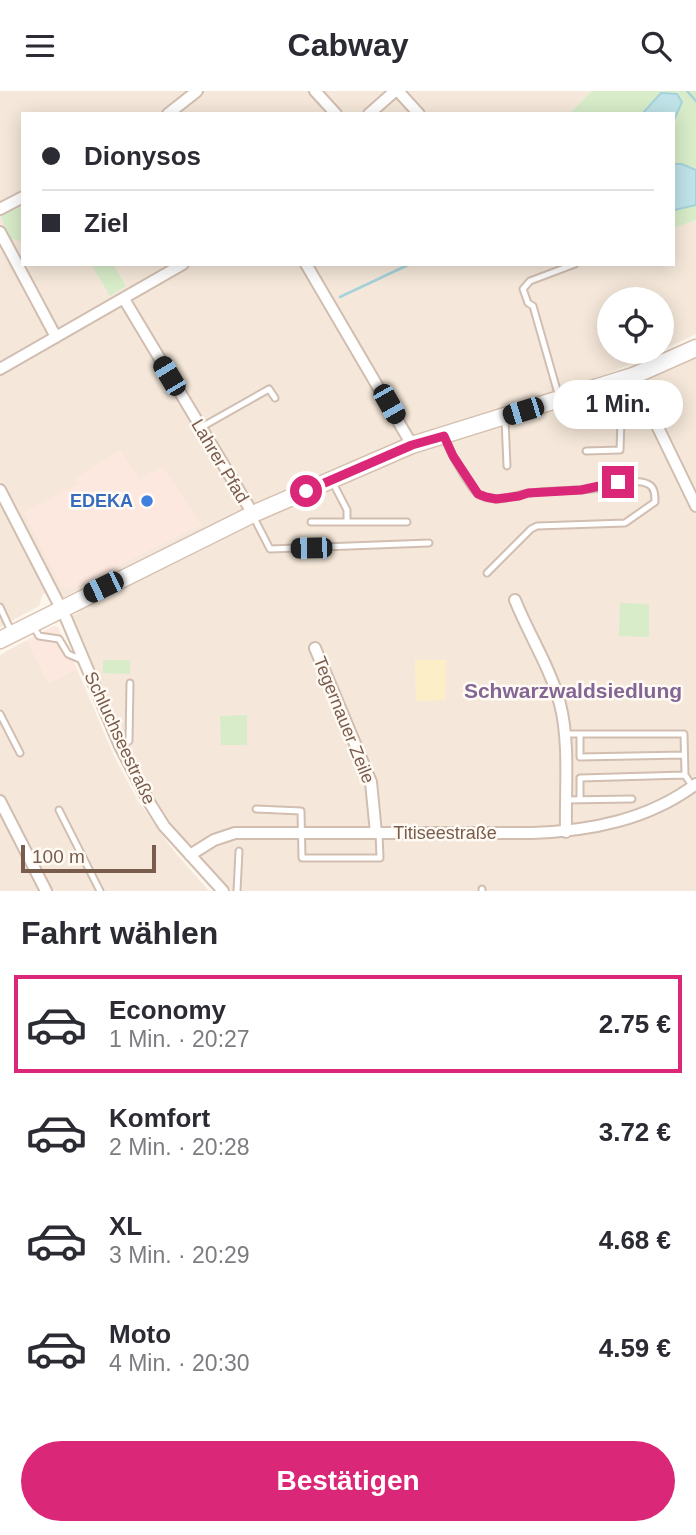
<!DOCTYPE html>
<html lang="de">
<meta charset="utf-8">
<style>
body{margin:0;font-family:Helvetica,sans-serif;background:#f2f2f3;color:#2b2b33;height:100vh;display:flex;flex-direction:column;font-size:26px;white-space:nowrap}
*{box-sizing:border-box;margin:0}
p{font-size:23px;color:#7c7c81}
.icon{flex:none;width:38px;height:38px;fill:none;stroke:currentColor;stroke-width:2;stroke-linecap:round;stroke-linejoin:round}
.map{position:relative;height:800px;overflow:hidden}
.panel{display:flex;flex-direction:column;background:#fff;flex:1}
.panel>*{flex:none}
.top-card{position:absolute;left:21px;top:21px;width:654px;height:154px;border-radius:0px;box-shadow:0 4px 18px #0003;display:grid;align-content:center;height:154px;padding:0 21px;background:#fff}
.controls{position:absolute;left:597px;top:196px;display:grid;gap:14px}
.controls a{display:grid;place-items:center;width:77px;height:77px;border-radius:50%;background:#fff;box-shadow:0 4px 18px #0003;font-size:35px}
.scale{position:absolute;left:21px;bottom:18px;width:135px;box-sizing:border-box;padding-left:7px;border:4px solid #7a5c4d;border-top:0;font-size:19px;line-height:24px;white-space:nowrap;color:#7a5c4d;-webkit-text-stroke:5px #fffaf3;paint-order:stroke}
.end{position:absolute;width:32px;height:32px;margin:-16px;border:9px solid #db2777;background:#fff;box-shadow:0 0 0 4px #fff}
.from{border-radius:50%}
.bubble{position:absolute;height:49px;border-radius:24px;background:#fff;box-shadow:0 4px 18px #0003;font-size:23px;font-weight:700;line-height:49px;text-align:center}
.car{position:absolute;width:21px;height:42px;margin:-21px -10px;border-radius:9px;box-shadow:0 0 5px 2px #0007;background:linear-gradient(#222 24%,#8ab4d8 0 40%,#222 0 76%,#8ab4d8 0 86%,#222 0)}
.top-card b{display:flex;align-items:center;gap:24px;height:66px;font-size:26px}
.top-card b+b{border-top:2px solid #e1e1e2}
.top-card i{width:18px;height:18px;background:#2b2b33}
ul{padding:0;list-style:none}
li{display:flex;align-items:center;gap:21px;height:98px;margin:0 14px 10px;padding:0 7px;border:4px solid transparent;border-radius:0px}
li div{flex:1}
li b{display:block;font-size:26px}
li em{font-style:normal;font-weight:700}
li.active{border-color:#db2777}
li>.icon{width:63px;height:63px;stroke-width:1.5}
h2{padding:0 21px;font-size:32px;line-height:84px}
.button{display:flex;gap:14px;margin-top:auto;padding:14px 21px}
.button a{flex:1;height:80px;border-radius:42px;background:#db2777;color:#fff;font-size:28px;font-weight:700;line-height:80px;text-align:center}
header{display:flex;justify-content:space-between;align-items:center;height:91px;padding:0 21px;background:#fff;font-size:32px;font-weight:700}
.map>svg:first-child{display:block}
.residential{fill:#f5e8da}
.commercial{fill:#fde8e0}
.green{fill:#d8ecc9}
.sand{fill:#fcefc7}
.water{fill:#bfe3e8;stroke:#a5d3da;stroke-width:2}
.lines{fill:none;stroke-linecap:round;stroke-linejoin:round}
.stream{stroke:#a5d3da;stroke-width:2.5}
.lane-casing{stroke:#d1beb0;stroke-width:9}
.street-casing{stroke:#d1beb0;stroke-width:14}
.secondary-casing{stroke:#d6c0b0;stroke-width:19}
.lane{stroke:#fff;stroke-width:5}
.street{stroke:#fff;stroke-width:10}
.secondary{stroke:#fff;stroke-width:16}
.route{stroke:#db2777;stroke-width:9}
.shop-dot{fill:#3f7fe0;stroke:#fffaf3;stroke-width:2.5}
.labels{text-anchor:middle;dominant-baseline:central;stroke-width:5;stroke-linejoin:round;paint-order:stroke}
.street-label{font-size:18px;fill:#7a5c4d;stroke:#fffaf3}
.shop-label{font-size:18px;font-weight:bold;fill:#366cbe;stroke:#fffaf3;text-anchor:end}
.quarter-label{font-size:21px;font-weight:bold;fill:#846695;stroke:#fffaf3}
</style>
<header><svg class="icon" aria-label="menu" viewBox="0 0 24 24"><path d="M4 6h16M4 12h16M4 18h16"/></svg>Cabway<svg class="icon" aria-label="search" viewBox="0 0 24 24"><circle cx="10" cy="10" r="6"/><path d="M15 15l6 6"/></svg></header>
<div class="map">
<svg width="696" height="800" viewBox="0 0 696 800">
<rect width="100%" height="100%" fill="#fdf6ec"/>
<path class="residential" d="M 0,0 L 189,0 L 160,23 L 23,23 L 23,102 L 0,114 Z
M 203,0 L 309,0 L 330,23 L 174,23 Z
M 319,0 L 389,0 L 364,23 L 340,23 Z
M 400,0 L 592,0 L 569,23 L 375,23 Z
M 23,111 L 23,173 L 175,173 L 63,237 L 56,236 L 0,133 L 0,123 Z
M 696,129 L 696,243 L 662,259 L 662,208 L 609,208 L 609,261 L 657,261 L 605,284 L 415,347 L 310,173 L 674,173 L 674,137 Z
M 0,147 L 49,244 L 0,272 Z
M 190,173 L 301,173 L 403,346 L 403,350 L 253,414 L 133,212 L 136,205 Z
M 118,215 L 123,215 L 244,415 L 244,419 L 62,507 L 58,503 L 0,390 L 0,283 Z
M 696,256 L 696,800 L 223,800 L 150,713 L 66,529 L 93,511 L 281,411 Z
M 0,408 L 48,501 L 42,504 L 39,515 L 0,536 Z
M 27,549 L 49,592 L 77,578 L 114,665 L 138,710 L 173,759 L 209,800 L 0,800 L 0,564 Z"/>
<path class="commercial" d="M 120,359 L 139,389 L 162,375 L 201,434 L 72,498 L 61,495 L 24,421 L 78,393 L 75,388 Z
M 54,535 L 58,536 L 77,578 L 49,592 L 27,549 Z"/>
<path class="green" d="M 592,0 L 696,0 L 696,129 L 674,137 L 674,23 L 569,23 Z
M 23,113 L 23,151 L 10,147 L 0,124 Z
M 91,173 L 113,173 L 126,195 L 110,205 Z
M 620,512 L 649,513 L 649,546 L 619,545 Z
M 103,569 L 130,569 L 130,583 L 103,582 Z
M 247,624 L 247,654 L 221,654 L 220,625 Z"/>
<path class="sand" d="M 415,569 L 446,569 L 445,609 L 416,610 Z"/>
<path class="water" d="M 661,2 L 677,3 L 682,11 L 674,29 L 674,23 L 642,23 Z
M 674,73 L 682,73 L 696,79 L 696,114 L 674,119 Z"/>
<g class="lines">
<path class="stream" d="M 687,0 L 696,10
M 340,206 L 410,173"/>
<defs>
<path id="lane" d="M 559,306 L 533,215 L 528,212 L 523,198 L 530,190 L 575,173
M 505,329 L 507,375
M 200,337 L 269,298 L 275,307
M 445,348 C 449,359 469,396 478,403 C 483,407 493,408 499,408 C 510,407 520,403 530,402 C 555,398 581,401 606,396 C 618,393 636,387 648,393 C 655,396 655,405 655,411 L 625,432 L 537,435 L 531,438 L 487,482
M 586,360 L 620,359 L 621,329 L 624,325 L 647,314
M 333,392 L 347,419 L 347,431
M 253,425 L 270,458 L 429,452
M 311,431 L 407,431
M 0,516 L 11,540
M 33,535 L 39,545 L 59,548 L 68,563 L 82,569
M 0,623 L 20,662
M 564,643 L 684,643 L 685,684 L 693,696
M 580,643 L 580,666 L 684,664
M 121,654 L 129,650 L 130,592
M 565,709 L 632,708
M 580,709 L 580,687 L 685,684
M 256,718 L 301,720 L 302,767 L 380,767 L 379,742
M 59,719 L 100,800
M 482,798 L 482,800
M 237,800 L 239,760"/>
<path id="street" d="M 315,0 L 336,23
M 398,0 L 419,23
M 168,23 L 197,0
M 369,23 L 395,0
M 0,118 L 23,106
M 0,141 L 56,246
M 306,173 L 412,354
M 124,208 L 253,423
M 0,278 L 183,173
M 633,285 L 696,415
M 0,399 L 66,527 L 120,655 L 149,711 L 164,735 L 223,800
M 515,509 C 529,544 550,576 560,613 C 570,651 565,701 566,741
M 315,557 L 371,691 L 376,742
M 0,710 L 46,800
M 190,764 L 214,749 L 235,742 L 532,742 C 590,740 648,729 696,693"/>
<path id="secondary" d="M 0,549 L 253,423 L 412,354 L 633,285 L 696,257"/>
</defs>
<use href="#lane" class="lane-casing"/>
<use href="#street" class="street-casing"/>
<use href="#secondary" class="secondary-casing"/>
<use href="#lane" class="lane"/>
<use href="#street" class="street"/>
<use href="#secondary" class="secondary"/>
</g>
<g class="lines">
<path class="route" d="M 306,400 L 412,354 L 444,345 L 453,365 L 478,403 L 486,406 L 496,408 L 519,405 L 528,402 L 581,399 L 618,391"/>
</g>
<circle class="shop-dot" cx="147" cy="410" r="7"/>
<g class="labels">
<g class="street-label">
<text transform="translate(220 370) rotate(59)">Lahrer Pfad</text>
<text transform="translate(344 629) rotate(68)">Tegernauer Zeile</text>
<text transform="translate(120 647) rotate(65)">Schluchseestraße</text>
<text x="445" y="742">Titiseestraße</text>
</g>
<g class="shop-label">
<text x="133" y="410">EDEKA</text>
</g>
<g class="quarter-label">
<text x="573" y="599">Schwarzwaldsiedlung</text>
</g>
</g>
</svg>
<div class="controls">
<a><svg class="icon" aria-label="locate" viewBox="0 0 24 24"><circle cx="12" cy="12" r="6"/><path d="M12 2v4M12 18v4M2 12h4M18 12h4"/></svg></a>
</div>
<div class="scale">100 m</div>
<i class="end from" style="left:306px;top:400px"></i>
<i class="end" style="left:618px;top:391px"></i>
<div class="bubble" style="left:553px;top:289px;width:130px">1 Min.</div>
<i class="car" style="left:169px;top:285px;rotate:329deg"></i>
<i class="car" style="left:389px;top:313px;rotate:150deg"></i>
<i class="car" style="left:523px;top:320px;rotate:253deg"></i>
<i class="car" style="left:311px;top:457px;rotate:269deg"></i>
<i class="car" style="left:103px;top:496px;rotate:244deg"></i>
<div class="top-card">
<b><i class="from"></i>Dionysos</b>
<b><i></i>Ziel</b>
</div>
</div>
<section class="panel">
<h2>Fahrt wählen</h2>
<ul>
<li class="active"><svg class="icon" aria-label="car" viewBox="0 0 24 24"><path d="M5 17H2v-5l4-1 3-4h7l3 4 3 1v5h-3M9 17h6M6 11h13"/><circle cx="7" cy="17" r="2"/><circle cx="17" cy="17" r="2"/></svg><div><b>Economy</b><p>1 Min. · 20:27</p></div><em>2.75 €</em></li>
<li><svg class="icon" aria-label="car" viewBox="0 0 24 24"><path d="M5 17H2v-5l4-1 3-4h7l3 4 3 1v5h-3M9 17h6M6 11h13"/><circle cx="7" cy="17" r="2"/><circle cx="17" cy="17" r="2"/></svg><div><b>Komfort</b><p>2 Min. · 20:28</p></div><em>3.72 €</em></li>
<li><svg class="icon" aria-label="car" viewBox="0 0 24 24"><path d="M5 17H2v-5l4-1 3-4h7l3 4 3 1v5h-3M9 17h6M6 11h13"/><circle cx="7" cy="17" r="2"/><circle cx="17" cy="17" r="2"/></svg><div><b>XL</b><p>3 Min. · 20:29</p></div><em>4.68 €</em></li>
<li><svg class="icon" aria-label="car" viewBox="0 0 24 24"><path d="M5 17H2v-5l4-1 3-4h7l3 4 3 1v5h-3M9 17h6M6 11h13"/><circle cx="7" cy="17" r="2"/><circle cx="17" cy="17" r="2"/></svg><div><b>Moto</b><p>4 Min. · 20:30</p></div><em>4.59 €</em></li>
</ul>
<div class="button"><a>Bestätigen</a></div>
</section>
